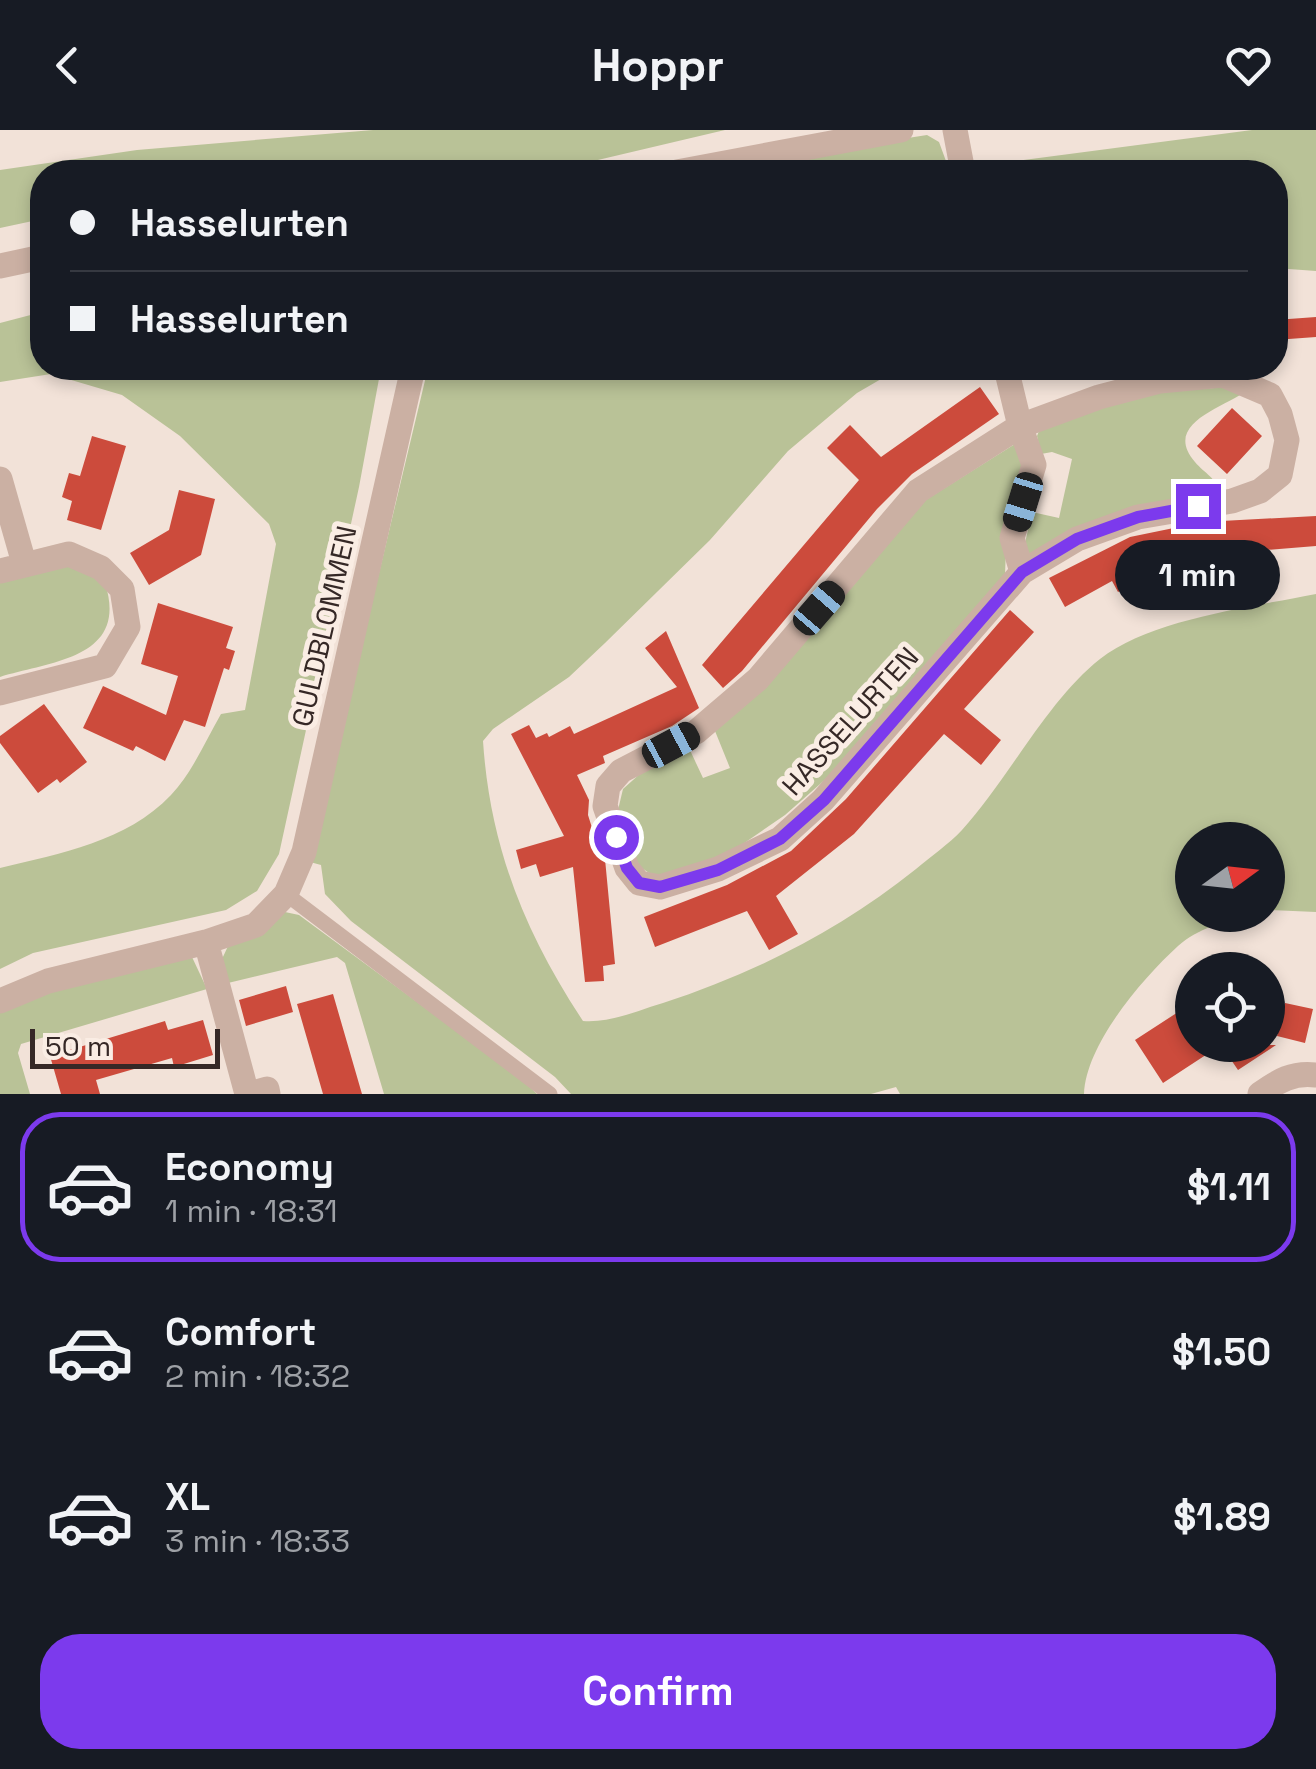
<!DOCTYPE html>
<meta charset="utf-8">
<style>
body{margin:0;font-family:"Space Grotesk",sans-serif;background:#242831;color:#f1f3f6;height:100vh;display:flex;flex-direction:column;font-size:38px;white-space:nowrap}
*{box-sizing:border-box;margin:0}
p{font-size:32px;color:#9ea1a6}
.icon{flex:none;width:55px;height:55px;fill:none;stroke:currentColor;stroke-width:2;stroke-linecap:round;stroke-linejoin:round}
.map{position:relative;height:964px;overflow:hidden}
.drawer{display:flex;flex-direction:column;background:#171b24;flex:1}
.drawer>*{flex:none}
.hud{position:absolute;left:30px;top:30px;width:1258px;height:220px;border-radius:40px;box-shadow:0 5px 15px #0003;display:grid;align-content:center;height:220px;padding:0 40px;background:#171b24}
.needle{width:65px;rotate:75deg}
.tools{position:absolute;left:1175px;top:692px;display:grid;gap:20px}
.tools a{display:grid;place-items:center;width:110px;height:110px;border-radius:50%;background:#171b24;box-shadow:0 5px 15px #0003;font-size:50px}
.scale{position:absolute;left:30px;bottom:25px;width:190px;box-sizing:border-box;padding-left:10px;border:5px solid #352826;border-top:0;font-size:28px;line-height:35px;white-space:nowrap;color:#352826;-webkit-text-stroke:8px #faede4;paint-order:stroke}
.end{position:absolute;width:45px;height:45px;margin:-22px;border:12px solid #7c3aed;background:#fff;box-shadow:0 0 0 5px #fff}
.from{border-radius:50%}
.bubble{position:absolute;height:70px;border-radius:35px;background:#171b24;box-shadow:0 5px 15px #0003;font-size:32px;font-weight:700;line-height:70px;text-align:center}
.car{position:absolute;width:30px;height:60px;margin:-30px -15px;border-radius:12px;box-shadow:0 0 8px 2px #0007;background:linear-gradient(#222 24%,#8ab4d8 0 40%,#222 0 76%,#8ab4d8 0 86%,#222 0)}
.hud b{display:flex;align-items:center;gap:35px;height:95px;font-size:38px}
.hud b+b{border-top:2px solid #363941}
.hud i{width:25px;height:25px;background:#f1f3f6}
ul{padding:18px 0 0;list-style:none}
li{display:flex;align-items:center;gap:30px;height:150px;margin:0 20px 15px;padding:0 20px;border:5px solid transparent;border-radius:40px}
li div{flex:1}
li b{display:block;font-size:38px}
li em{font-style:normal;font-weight:700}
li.selected{border-color:#7c3aed}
li>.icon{width:90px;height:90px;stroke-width:1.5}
.button{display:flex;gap:20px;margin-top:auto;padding:20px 40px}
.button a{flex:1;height:115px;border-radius:40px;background:#7c3aed;color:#fff;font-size:40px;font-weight:700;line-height:115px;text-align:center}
header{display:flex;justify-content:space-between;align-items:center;height:130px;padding:0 40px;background:#171b24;font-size:45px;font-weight:700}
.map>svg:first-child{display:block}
.green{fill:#b9c297}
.building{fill:#cc4b3c}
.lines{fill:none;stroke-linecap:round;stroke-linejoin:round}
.lane{stroke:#cbb0a3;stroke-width:15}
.street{stroke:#cbb0a3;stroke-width:25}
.route{stroke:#7c3aed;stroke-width:12}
.labels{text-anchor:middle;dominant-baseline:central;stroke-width:10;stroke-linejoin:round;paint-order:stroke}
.street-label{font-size:28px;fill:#352826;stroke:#faede4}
</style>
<header><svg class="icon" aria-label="back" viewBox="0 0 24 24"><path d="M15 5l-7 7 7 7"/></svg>Hoppr<svg class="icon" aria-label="heart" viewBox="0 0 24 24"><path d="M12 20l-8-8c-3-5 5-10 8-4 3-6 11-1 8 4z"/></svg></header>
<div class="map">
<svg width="1316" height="964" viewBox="0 0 1316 964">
<rect width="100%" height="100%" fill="#f2e2d8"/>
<path class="green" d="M 373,0 L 725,0 L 547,42 L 42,42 L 42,89 L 0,98 L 0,40 L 137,20 Z
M 1252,0 L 1316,0 L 1316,141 L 1275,138 L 1275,42 L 985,42 L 994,34 Z
M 927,5 L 939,12 L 950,42 L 728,42 L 831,20 Z
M 42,182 L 42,238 L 381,238 L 359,357 L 279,724 L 257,761 L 226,780 L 33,823 L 0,839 L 0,738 C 61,723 126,712 171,665 C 192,643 206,610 221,584 L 245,580 L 276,414 L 269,394 L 180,306 L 122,265 L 51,244 L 0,252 L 0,193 Z
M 428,238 L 900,238 L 857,263 L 788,321 L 710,410 L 605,513 L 569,547 L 493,599 L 483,611 C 490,717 525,803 583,891 C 611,893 636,881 663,873 C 755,843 840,800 916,739 C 931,726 949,714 962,700 C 1009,648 1047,571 1100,529 C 1151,489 1252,477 1316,464 L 1316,782 L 1268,780 L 1268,710 L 1192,710 L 1192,785 L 1249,785 C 1225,791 1197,799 1178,816 C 1142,849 1086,914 1084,964 L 900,964 L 896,957 L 871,964 L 571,964 L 555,947 L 351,791 L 325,764 L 321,735 L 310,732 Z
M 1232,257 L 1246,261 C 1226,277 1161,293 1195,332 C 1205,344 1216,347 1219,363 L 1030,425 L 1023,422 L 1032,382 L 1059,388 L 1072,329 L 1052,322 L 1041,324 L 1037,306 L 1041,296 L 1146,262 Z
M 1015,314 L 1024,335 L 1007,389 L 1005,445 L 836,640 L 785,685 L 740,716 L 709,733 L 666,745 L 652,745 L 636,734 L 618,680 L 623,659 L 642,642 L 689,618 L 703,648 L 730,638 L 715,601 L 924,371 Z
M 72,434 L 105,453 C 129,528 53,531 0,547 L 0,450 Z
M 285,782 L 299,785 L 519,947 L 537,964 L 384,964 L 345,833 L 337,827 L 228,853 L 222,829 L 229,814 Z
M 192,827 L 207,859 L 21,914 L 18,923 L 30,964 L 0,964 L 0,879 L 34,860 Z"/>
<path class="building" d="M 1316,187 L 1316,207 L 1275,210 L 1275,190 Z
M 980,257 L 999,284 L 912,344 L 877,379 L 742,541 L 723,558 L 702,535 L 859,350 L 827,318 L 850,295 L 881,327 Z
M 1232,278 L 1262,306 L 1227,344 L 1197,316 Z
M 92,306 L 126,316 L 101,400 L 67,390 L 72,371 L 62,367 L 69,343 L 80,346 Z
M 179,360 L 215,369 L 201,425 L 149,455 L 130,423 L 169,400 Z
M 1316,386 L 1316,416 L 1181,427 L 1192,473 L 1161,480 L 1153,444 L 1118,462 L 1112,451 L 1065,477 L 1049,448 L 1130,407 L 1203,392 Z
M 158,473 L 233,497 L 226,518 L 235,521 L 229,540 L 224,538 L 205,597 L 184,590 L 165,631 L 136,616 L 133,621 L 83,598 L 103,556 L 166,585 L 178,546 L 141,534 Z
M 1010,480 L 1034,502 L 964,579 L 1001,610 L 981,635 L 944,604 L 854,704 L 776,766 L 798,804 L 769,820 L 747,781 L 655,817 L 644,787 L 727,755 L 791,721 L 846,669 Z
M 666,501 L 699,578 L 672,596 L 603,626 L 605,633 L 577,645 L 589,670 L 588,685 L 602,730 L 605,729 L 615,834 L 603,836 L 604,851 L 585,852 L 573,737 L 540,747 L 536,734 L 521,739 L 516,720 L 564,706 L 511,604 L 529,595 L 536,608 L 547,603 L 549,607 L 570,596 L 574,604 L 677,557 L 645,518 Z
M 44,574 L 87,632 L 60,653 L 57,649 L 38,663 L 0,613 L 0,606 Z
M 286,856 L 293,882 L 246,896 L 239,870 Z
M 333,864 L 362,964 L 323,964 L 297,874 Z
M 1192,873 L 1192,915 L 1221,915 L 1163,953 L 1135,910 Z
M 1285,873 L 1313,879 L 1305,913 L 1277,906 Z
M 203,890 L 213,925 L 174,937 L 172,928 L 96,950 L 100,964 L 61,964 L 50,926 L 165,891 L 168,900 Z
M 1221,915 L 1276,915 L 1238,940 Z"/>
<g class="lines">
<path class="lane" d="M 286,764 L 550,964"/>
<path class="street" d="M 955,0 L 963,42
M 677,42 L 901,0
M 0,136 L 42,127
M 1006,238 L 1020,296 L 1034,335 L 1012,408 L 1022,442
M 1223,245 L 1270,265 L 1280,284 L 1287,310 L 1280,345 L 1260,361 L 1232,371 L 1138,387 L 1077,409 L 1022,442 L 823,670 L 780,709 L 718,739 L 660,757 L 639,753 L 627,738 L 605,676 L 608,656 L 621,641 L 696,602 L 758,549 L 918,361 L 1020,296 L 1099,267 L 1160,251 Z
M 0,349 L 24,433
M 0,441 L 69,424 L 101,438 L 122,459 L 128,497 L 105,536 L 0,563
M 206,812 L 247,964
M 0,871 L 48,851 L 206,812 L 256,795 L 286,764 L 304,722 L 413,238
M 249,964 L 267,959 L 268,964
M 1260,964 C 1278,951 1293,942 1316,945"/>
</g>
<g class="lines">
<path class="route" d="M 616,707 L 627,738 L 639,753 L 660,757 L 718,740 L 780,709 L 824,670 L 1022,442 L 1077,409 L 1138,387 L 1198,376"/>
</g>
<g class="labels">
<g class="street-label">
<text transform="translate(324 496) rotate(-77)">GULDBLOMMEN</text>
<text transform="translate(850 591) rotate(-48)">HASSELURTEN</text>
</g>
</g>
</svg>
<div class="tools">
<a><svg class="needle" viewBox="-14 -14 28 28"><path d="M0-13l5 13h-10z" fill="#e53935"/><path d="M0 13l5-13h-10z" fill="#9ea1a6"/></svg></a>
<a><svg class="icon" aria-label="locate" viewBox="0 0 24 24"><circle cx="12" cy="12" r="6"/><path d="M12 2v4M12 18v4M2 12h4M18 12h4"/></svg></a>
</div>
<div class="scale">50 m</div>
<i class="end from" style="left:616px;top:707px"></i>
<i class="end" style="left:1198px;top:376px"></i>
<div class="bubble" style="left:1115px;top:410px;width:165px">1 min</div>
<i class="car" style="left:1023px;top:372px;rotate:197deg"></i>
<i class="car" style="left:819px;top:478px;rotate:41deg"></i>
<i class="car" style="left:671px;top:615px;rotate:62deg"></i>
<div class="hud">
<b><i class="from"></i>Hasselurten</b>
<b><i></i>Hasselurten</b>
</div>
</div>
<section class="drawer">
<ul>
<li class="selected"><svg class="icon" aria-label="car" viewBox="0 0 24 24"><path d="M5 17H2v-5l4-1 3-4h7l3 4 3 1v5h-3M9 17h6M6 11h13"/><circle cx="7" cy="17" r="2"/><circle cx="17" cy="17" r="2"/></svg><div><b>Economy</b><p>1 min · 18:31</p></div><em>$1.11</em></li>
<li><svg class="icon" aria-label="car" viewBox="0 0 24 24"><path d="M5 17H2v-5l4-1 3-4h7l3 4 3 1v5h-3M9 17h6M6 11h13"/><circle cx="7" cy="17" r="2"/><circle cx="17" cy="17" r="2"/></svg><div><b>Comfort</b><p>2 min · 18:32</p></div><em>$1.50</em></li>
<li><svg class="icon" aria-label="car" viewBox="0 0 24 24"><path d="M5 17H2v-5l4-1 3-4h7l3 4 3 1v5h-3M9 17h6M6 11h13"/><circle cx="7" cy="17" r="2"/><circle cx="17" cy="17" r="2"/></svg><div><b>XL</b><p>3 min · 18:33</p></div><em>$1.89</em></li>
</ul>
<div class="button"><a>Confirm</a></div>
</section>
